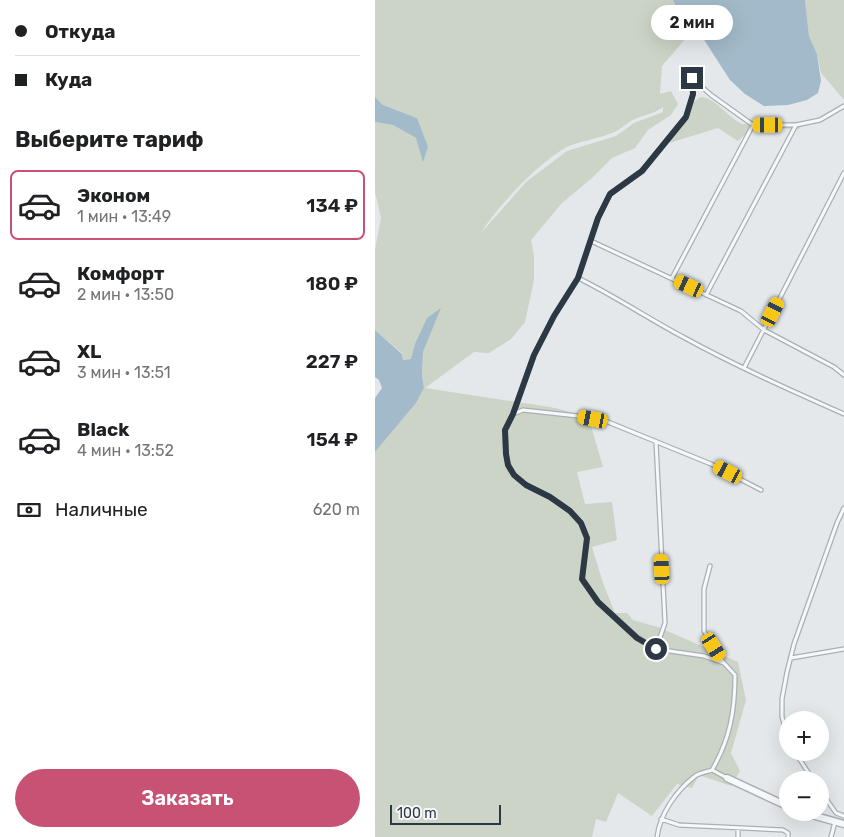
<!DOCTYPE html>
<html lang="ru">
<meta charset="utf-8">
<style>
body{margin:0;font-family:Rubik,sans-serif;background:#f2f2f2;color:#202124;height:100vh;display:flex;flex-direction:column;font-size:19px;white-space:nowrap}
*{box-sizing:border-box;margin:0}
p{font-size:16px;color:#757577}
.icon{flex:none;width:28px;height:28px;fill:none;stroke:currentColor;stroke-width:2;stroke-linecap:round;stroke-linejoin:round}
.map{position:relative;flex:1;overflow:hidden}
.sheet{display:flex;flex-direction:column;background:#fff;width:375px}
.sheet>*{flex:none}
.banner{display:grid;align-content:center;height:110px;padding:0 15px;background:#fff}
.fabs{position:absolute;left:404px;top:711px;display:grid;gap:10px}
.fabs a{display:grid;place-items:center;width:50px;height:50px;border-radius:50%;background:#fff;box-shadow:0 5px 20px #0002;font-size:25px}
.scale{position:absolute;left:15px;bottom:12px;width:111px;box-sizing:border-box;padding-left:5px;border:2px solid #2c3843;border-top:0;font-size:14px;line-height:18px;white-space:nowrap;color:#2c3843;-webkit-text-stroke:4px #f4f6f8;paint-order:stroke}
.end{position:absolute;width:22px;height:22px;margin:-11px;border:6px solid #2c3843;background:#fff;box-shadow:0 0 0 2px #fff}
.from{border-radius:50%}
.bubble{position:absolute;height:35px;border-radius:18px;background:#fff;box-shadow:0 5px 20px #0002;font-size:16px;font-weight:600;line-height:35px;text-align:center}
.car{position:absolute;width:15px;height:30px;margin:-15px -8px;border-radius:6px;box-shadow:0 0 4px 1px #0007;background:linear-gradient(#f5c518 24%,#345 0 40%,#f5c518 0 76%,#345 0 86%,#f5c518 0)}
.banner b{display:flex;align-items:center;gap:18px;height:48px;font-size:19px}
.banner b+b{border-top:1px solid #e0e0e0}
.banner i{width:12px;height:12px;background:#202124}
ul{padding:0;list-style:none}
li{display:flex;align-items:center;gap:15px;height:70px;margin:0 10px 8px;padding:0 5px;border:2px solid transparent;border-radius:8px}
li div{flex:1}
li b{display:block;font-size:19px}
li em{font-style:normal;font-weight:600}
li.on{border-color:#c85274}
li>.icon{width:45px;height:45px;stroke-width:1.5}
h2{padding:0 15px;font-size:22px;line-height:60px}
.pay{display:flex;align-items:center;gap:12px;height:55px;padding:0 15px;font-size:19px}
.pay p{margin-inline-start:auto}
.button{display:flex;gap:10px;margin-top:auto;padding:10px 15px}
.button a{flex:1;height:58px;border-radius:30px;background:#c85274;color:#fff;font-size:20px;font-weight:600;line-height:58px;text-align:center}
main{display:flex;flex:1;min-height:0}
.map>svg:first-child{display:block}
.green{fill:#cbd4c6;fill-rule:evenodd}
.water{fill:#a2bac9}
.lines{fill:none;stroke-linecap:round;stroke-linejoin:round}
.lane-casing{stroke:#a9b0b5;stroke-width:5.5}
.street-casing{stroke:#a9b0b5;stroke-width:9}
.lane{stroke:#f7f8f9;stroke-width:3}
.street{stroke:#f7f8f9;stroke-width:6}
.route{stroke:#2c3843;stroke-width:6}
</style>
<main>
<section class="sheet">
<div class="banner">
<b><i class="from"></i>Откуда</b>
<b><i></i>Куда</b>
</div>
<h2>Выберите тариф</h2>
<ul>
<li class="on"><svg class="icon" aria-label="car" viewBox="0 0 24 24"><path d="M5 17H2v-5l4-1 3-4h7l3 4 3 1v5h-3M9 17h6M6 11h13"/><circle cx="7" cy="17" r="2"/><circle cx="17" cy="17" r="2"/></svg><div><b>Эконом</b><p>1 мин · 13:49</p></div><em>134 ₽</em></li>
<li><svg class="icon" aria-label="car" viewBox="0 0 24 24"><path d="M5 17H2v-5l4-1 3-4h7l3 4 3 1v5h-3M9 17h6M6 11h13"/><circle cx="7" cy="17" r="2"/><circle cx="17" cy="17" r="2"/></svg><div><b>Комфорт</b><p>2 мин · 13:50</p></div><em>180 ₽</em></li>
<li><svg class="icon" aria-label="car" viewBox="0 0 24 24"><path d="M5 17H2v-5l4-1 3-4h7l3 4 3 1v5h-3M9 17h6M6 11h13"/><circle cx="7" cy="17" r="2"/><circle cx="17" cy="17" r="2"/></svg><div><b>XL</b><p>3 мин · 13:51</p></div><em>227 ₽</em></li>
<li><svg class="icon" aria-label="car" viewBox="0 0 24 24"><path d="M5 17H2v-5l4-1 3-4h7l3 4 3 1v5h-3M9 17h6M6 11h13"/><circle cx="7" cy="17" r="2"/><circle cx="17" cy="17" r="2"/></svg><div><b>Black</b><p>4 мин · 13:52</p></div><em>154 ₽</em></li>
</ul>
<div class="pay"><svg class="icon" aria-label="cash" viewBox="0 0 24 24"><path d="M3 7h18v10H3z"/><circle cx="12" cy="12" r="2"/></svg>Наличные<p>620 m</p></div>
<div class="button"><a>Заказать</a></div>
</section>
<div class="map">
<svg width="469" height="837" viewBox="0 0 469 837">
<rect width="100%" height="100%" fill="#e4e8eb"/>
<path class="green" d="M 0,0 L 298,0 L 308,22 L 318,30 L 287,66 L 285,94 L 296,91 L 303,104 L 296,115 L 273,130 L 260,148 L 237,158 L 217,178 L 187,203 L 156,240 L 159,256 L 159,280 L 150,322 L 136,339 L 114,353 L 99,352 L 50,388 L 175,407 L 214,416 L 214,419 L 228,467 L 202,472 L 210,504 L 237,502 L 242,540 L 217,547 L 228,583 L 240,613 L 252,613 L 258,620 L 283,627 L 363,662 L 371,700 L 356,753 L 365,771 L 356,786 L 324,775 L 317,788 L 302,784 L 277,816 L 243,793 L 231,822 L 221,819 L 217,837 L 0,837 L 0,452 L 41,403 L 49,388 L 47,375 L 48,352 L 65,309 L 40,344 L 37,359 L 28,360 L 27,353 L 0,330 L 0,250 L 6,218 L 0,192 L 0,122 L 18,125 L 41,138 L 42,118 L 8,105 L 0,97 ZM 288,107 L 288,112 L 259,123 L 241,136 L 192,151 L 151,182 L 106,233 C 123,206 161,165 190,148 C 204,141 222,139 237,133 C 246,130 252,122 260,119 C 269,115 281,113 288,107 Z
M 430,0 L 469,0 L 469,100 L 446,73 L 442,54 L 434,36 Z
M 326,97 C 340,97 353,118 367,124 L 429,122 L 424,129 L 377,128 L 363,141 L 343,128 L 291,144 L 302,132 L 318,102 Z"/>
<path class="water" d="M 298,0 L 430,0 L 434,36 L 442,54 L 446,81 L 443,93 L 432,100 L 413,105 L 389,106 L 370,94 L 355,80 L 324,32 C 308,28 304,14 298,0 Z
M 0,97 L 8,105 L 42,118 L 53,147 L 48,162 L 41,138 L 18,125 L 0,122 Z
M 66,308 L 48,352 L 47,375 L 49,388 L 41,403 L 0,452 L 0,398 L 7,388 L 4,380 L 0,377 L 0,330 L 27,354 L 28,360 L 36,359 L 40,344 L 52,318 Z"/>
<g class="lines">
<defs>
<path id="lane" d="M 317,78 L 318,95 L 311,117 L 267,171 L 235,194 L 223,218 L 203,278 L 179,316 L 159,355 L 138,414 L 130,430 L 131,454 L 133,465 L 139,475 L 151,485 L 175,497 L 195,511 L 206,523 L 212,539 L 207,579 L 223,602 L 262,637 L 281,649 L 329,656 L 349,663 L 360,675 C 360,711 355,739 337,770 L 352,778
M 317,78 L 336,95 L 378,125 L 421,125 L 445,120 L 469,106
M 216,241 L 366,311 L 389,330 L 459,367 L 469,375
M 203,278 C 240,296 274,319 310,338 C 361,366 415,390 469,414
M 297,278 L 378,125
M 331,295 L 421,125
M 369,368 L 469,173
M 138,414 L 148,410 L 203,416 L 233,422 L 336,464 L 386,490
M 281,442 L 290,623 L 281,649
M 335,566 L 329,589 L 329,631 L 348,662
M 416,658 L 469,649
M 412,733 L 407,717 L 407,699 L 412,672 L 419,644 L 462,523 L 469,508
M 420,752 L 438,780
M 445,790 L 461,813 L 469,816
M 286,819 L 304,825 L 408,830 L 413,833 L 413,837
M 282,837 C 285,814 301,791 319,777 C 323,773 331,772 337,770
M 363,837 L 363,828
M 456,837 L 460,822"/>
<path id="street" d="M 352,778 L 412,806
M 426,812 L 469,824"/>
</defs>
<use href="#lane" class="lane-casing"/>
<use href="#street" class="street-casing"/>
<use href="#lane" class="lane"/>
<use href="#street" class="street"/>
</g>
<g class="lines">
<path class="route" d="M 281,649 L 262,638 L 223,602 L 207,579 L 212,538 L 206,523 L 195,511 L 175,497 L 151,485 L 139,475 L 133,465 L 131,454 L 130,430 L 138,414 L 159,355 L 179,316 L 203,278 L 223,218 L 235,194 L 267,171 L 311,117 L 318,94 L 317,78"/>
</g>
</svg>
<div class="fabs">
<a>+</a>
<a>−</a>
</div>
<div class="scale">100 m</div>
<i class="end from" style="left:281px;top:649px"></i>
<i class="end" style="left:317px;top:78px"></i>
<div class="bubble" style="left:276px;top:5px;width:82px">2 мин</div>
<i class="car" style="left:393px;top:125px;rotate:270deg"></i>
<i class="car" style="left:314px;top:286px;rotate:295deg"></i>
<i class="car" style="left:398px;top:312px;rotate:27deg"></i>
<i class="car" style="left:218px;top:419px;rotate:281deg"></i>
<i class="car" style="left:353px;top:472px;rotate:297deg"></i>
<i class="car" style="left:287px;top:569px;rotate:357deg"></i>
<i class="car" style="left:339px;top:647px;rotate:148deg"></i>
</div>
</main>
